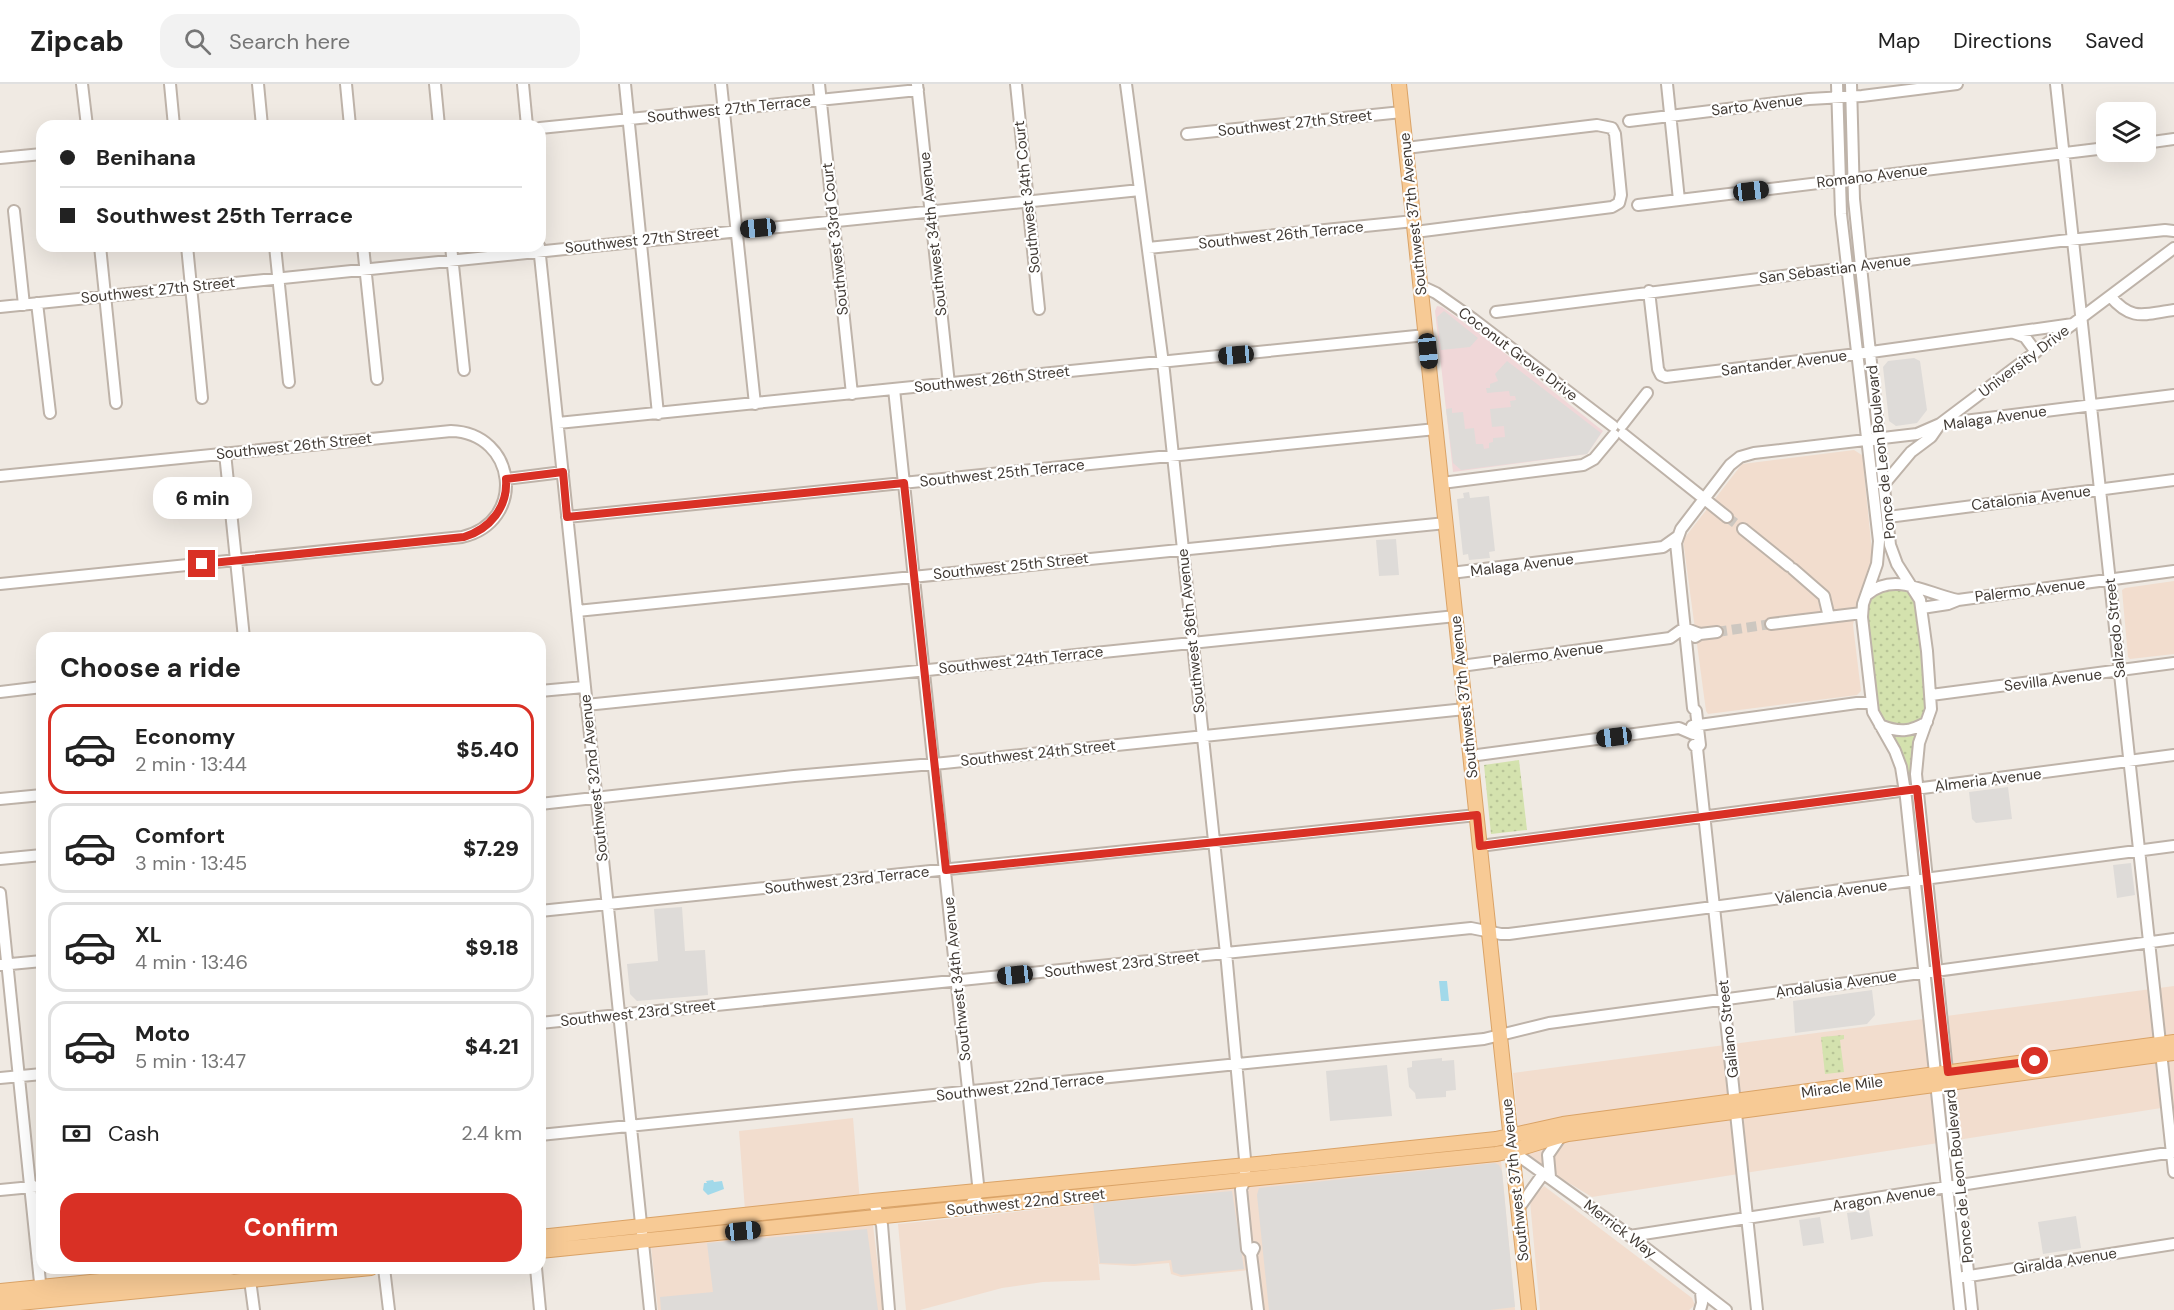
<!DOCTYPE html>
<meta charset="utf-8">
<style>
body{margin:0;font-family:"DM Sans",sans-serif;background:#f2f2f2;color:#222;height:100vh;display:flex;flex-direction:column;font-size:22px;white-space:nowrap}
*{box-sizing:border-box;margin:0}
p{font-size:20px;color:#767676}
.icon{flex:none;width:33px;height:33px;fill:none;stroke:currentColor;stroke-width:2;stroke-linecap:round;stroke-linejoin:round}
.map{position:relative;flex:1;overflow:hidden}
.side{position:absolute;left:36px;top:548px;width:510px;height:642px;display:flex;flex-direction:column;background:#fff;border-radius:18px;box-shadow:0 6px 24px #0002}
.side>*{flex:none}
.guide{position:absolute;left:36px;top:36px;width:510px;height:132px;border-radius:18px;box-shadow:0 6px 24px #0002;display:grid;align-content:center;height:132px;padding:0 24px;background:#fff}
.buttons{position:absolute;left:2096px;top:18px;display:grid;gap:12px}
.buttons a{display:grid;place-items:center;width:60px;height:60px;border-radius:12px;background:#fff;box-shadow:0 6px 24px #0002;font-size:30px}
.end{position:absolute;width:27px;height:27px;margin:-14px;border:8px solid #d93025;background:#fff;box-shadow:0 0 0 3px #fff}
.from{border-radius:50%}
.bubble{position:absolute;height:42px;border-radius:18px;background:#fff;box-shadow:0 6px 24px #0002;font-size:20px;font-weight:800;line-height:42px;text-align:center}
.car{position:absolute;width:18px;height:36px;margin:-18px -9px;border-radius:8px;box-shadow:0 0 4px 2px #0007;background:linear-gradient(#222 24%,#8ab4d8 0 40%,#222 0 76%,#8ab4d8 0 86%,#222 0)}
.guide b{display:flex;align-items:center;gap:21px;height:57px;font-size:22px}
.guide b+b{border-top:2px solid #e0e0e0}
.guide i{width:15px;height:15px;background:#222}
ul{padding:0;list-style:none}
li{display:flex;align-items:center;gap:18px;height:90px;margin:0 12px 9px;padding:0 12px;border:3px solid #e0e0e0;border-radius:18px}
li div{flex:1}
li b{display:block;font-size:22px}
li em{font-style:normal;font-weight:800}
li.selected{border-color:#d93025}
li>.icon{width:54px;height:54px;stroke-width:1.5}
h2{padding:0 24px;font-size:27px;line-height:72px}
.pay{display:flex;align-items:center;gap:15px;height:66px;padding:0 24px;font-size:22px}
.pay p{margin-inline-start:auto}
.action{display:flex;gap:12px;margin-top:auto;padding:12px 24px}
.action a{flex:1;height:69px;border-radius:18px;background:#d93025;color:#fff;font-size:24px;font-weight:800;line-height:69px;text-align:center}
header{display:flex;align-items:center;gap:36px;box-sizing:border-box;height:84px;padding:0 30px;background:#fff;border-bottom:2px solid #e0e0e0}
header strong{font-size:28px}
nav{display:flex;gap:33px;margin-inline-start:auto;font-size:21px}
.search{width:420px;height:54px;background:#f2f2f2;display:flex;align-items:center;gap:15px;box-sizing:border-box;padding:0 21px;border-radius:18px;color:#767676;font-size:22px}
.map>svg:first-child{display:block}
.commercial{fill:#f2ddce}
.medical{fill:#f0d7d8}
.green{fill:url(#green-dots)}
.parking{fill:#dedbd8}
.water{fill:#a2d9ea}
.lines{fill:none;stroke-linecap:round;stroke-linejoin:round}
.minor-tunnel{stroke:#cdc7c0;stroke-width:10;stroke-dasharray:10 5;stroke-linecap:butt}
.minor-casing{stroke:#beb3a9;stroke-width:14}
.major-casing{stroke:#daa367;stroke-width:16}
.minor{stroke:#fff;stroke-width:10}
.major{stroke:#f7ca95;stroke-width:14}
.route{stroke:#d93025;stroke-width:8}
.labels{text-anchor:middle;dominant-baseline:central;stroke-width:4.5;stroke-linejoin:round;paint-order:stroke}
.street-label{font-size:15px;fill:#413a34;stroke:#fff}
</style>
<header>
<strong>Zipcab</strong>
<div class="search"><svg class="icon" aria-label="search" viewBox="0 0 24 24"><circle cx="10" cy="10" r="6"/><path d="M15 15l6 6"/></svg>Search here</div>
<nav><a>Map</a><a>Directions</a><a>Saved</a></nav>
</header>
<div class="map">
<svg width="2174" height="1226" viewBox="0 0 2174 1226">
<defs>
<pattern id="green-dots" width="8" height="8" patternUnits="userSpaceOnUse" patternTransform="scale(1.5)"><rect width="8" height="8" fill="#d4e2ae"/><path d="M2 2h.1M6 6h.1" fill="none" stroke="#b7c396" stroke-width="1.8" stroke-linecap="round"/></pattern>
</defs>
<rect width="100%" height="100%" fill="#f0eae3"/>
<path class="commercial" d="M 1854,366 L 1865,373 L 1867,384 L 1864,388 L 1872,468 L 1875,472 L 1857,523 L 1853,541 L 1861,607 L 1857,611 L 1708,630 L 1706,627 L 1683,456 L 1742,380 Z
M 2174,497 L 2174,570 L 2130,575 L 2128,573 L 2122,506 L 2125,504 Z
M 2174,902 L 2174,1022 L 1592,1113 L 1521,1070 L 1513,989 Z
M 853,1034 L 862,1142 L 873,1141 L 883,1226 L 658,1226 L 651,1163 L 747,1153 L 739,1047 Z
M 1501,1076 L 1515,1226 L 1264,1226 L 1260,1185 L 1181,1193 L 1171,1190 L 1169,1179 L 1134,1182 L 1099,1180 L 1097,1163 L 1100,1196 L 1043,1198 L 1002,1204 L 920,1226 L 906,1226 L 898,1140 L 1092,1120 L 1092,1117 Z
M 1544,1102 L 1692,1214 L 1695,1221 L 1689,1226 L 1540,1226 L 1530,1117 Z"/>
<path class="medical" d="M 1437,222 L 1442,223 L 1487,255 L 1603,347 L 1587,370 L 1453,388 L 1435,227 Z"/>
<path class="green" d="M 1899,503 L 1908,508 L 1917,522 L 1929,619 C 1923,645 1898,650 1879,633 L 1866,527 L 1868,518 L 1879,505 Z
M 1917,647 L 1911,673 L 1910,695 L 1904,673 L 1892,651 Z
M 1519,676 L 1527,746 L 1491,750 L 1484,681 Z
M 1844,951 L 1844,955 L 1840,956 L 1844,988 L 1825,990 L 1821,953 Z"/>
<path class="parking" d="M 1444,227 L 1478,254 L 1470,263 L 1441,266 L 1437,233 Z
M 1914,274 L 1920,277 L 1927,326 L 1917,339 L 1896,342 L 1889,337 L 1883,283 L 1888,277 Z
M 1507,277 L 1601,349 L 1587,370 L 1461,386 L 1453,379 L 1446,325 L 1452,324 L 1452,329 L 1463,328 L 1465,345 L 1474,344 L 1476,360 L 1483,360 L 1484,365 L 1489,364 L 1489,359 L 1493,358 L 1493,354 L 1505,353 L 1504,342 L 1492,343 L 1490,325 L 1511,323 L 1510,317 L 1516,316 L 1515,312 L 1510,312 L 1509,307 L 1487,309 L 1486,304 L 1490,304 L 1490,300 L 1498,297 L 1495,290 Z
M 1469,408 L 1470,414 L 1489,412 L 1495,467 L 1489,468 L 1490,474 L 1469,476 L 1468,470 L 1463,471 L 1457,415 L 1464,414 L 1463,409 Z
M 1396,455 L 1399,491 L 1379,492 L 1376,456 Z
M 2008,703 L 2012,735 L 1976,739 L 1972,735 L 1969,708 Z
M 2131,779 L 2135,811 L 2117,814 L 2113,781 Z
M 682,823 L 685,867 L 705,866 L 708,911 L 637,917 L 630,910 L 627,880 L 658,877 L 654,825 Z
M 1872,906 L 1875,931 L 1867,940 L 1795,949 L 1793,917 Z
M 1442,974 L 1442,977 L 1454,976 L 1456,1006 L 1446,1007 L 1446,1013 L 1416,1015 L 1415,1009 L 1409,1003 L 1407,984 L 1412,983 L 1412,977 Z
M 1387,981 L 1392,1032 L 1330,1037 L 1326,987 Z
M 1495,1079 L 1499,1081 L 1502,1087 L 1515,1223 L 1490,1226 L 1269,1226 L 1257,1111 L 1259,1104 Z
M 1232,1107 L 1244,1185 L 1181,1191 L 1173,1188 L 1171,1176 L 1135,1180 L 1100,1179 L 1093,1119 Z
M 1869,1126 L 1873,1152 L 1851,1156 L 1847,1129 Z
M 2076,1132 L 2081,1164 L 2043,1170 L 2038,1138 Z
M 1820,1133 L 1824,1159 L 1803,1162 L 1799,1136 Z
M 867,1145 L 878,1226 L 661,1226 L 660,1213 L 713,1208 L 707,1159 Z"/>
<path class="water" d="M 1439,897 L 1447,897 L 1449,917 L 1441,917 Z
M 713,1096 L 714,1098 L 722,1097 L 724,1105 L 708,1111 L 703,1106 L 704,1099 L 707,1099 L 706,1097 Z"/>
<g class="lines">
<path class="minor-tunnel" d="M 1727,433 L 1743,445
M 1717,548 L 1771,540"/>
<defs>
<path id="minor" d="M 82,0 L 87,42
M 170,0 L 174,42
M 258,0 L 262,42
M 346,0 L 350,42
M 435,0 L 439,42
M 523,0 L 527,42
M 625,0 L 658,330
M 721,0 L 755,320
M 819,0 L 852,310
M 917,0 L 949,300
M 1016,0 L 1039,225
M 1126,0 L 1164,287 L 1227,879 L 1245,1075 L 1245,1096 L 1241,1105 L 1247,1165 L 1251,1170
M 1667,0 L 1679,116
M 1837,0 L 1841,130 L 1879,457 L 1877,480 L 1863,520 L 1862,533 L 1873,628 L 1895,667 L 1901,683 L 1906,714 L 1960,1226
M 1851,0 L 1854,115 L 1890,461 L 1897,480 L 1920,516 L 1927,567 L 1931,625 L 1919,659 L 1916,690 L 1972,1226
M 2056,0 L 2174,1088
M 1629,37 L 1809,15 L 1862,12 L 1957,0
M 540,44 L 918,6
M 1187,50 L 1402,28
M 2145,59 L 2174,55
M 1406,64 L 1597,41 L 1612,44 L 1615,50 L 1621,111 L 1619,119 L 1612,123 L 1415,148
M 0,74 L 42,70
M 1638,121 L 2106,64
M 14,127 L 24,221
M 100,162 L 116,319
M 187,162 L 202,314
M 275,162 L 289,298
M 363,162 L 377,295
M 451,162 L 464,286
M 539,162 L 650,1226
M 1148,164 L 1414,137
M 1421,202 L 1436,209 L 1473,235 L 1613,342
M 1649,207 L 1658,285 L 1661,291 L 1666,293 L 1857,270 L 2073,240
M 2110,212 C 2132,238 2144,230 2174,226
M 37,219 L 50,329
M 0,223 L 1140,106
M 1496,228 L 2060,157 L 2165,146 L 2174,147
M 2014,249 L 2025,253 L 2036,268
M 894,305 L 978,1100 L 977,1111 L 968,1124
M 558,339 L 1426,251
M 1622,341 L 1647,309
M 1623,350 L 1727,433
M 225,369 L 244,554
M 0,392 L 451,347 C 517,349 527,438 462,453 L 0,500
M 506,395 L 563,388
M 1442,399 L 1583,381 L 1594,375 L 1614,351
M 1885,399 L 1911,368 L 1931,353 L 1940,340 L 2174,164
M 567,433 L 1436,345
M 1888,433 L 2174,396
M 1743,445 L 1789,482
M 1793,485 L 1824,512 L 1829,533
M 1451,489 L 1663,463 L 1677,453
M 1868,510 C 1895,487 1927,510 1958,516
M 1922,524 L 1948,520 L 1958,516 L 2174,487
M 577,527 L 1446,439
M 1771,540 L 1862,529
M 1695,553 L 1700,550 L 1717,548
M 1461,582 L 1670,554 L 1684,544 L 1700,550
M 540,607 L 584,603
M 0,608 L 42,603
M 1931,611 L 2174,579
M 586,621 L 1456,532
M 1880,641 C 1899,649 1910,648 1927,638
M 1692,642 L 1857,619 L 1871,619
M 1694,661 L 1697,664 L 1757,1226
M 1697,664 L 1700,661 L 1696,627 L 1693,624 L 1676,459 L 1681,445 L 1730,381 L 1740,373 L 1754,369 L 1917,350 L 1940,340 L 2174,311
M 1470,672 L 1679,644 L 1693,650
M 0,715 L 42,711
M 540,720 L 794,692 L 944,679 L 1465,625
M 1480,762 L 2174,671
M 0,775 L 42,771
M 0,809 L 41,1208
M 540,827 L 1477,731
M 0,881 L 42,877
M 540,939 L 1471,844 L 1501,850 L 1509,850 L 2174,762
M 0,994 L 42,990
M 540,1051 L 1484,955 L 1549,939 L 2174,855
M 1512,1067 L 1630,1152 L 1726,1226
M 1550,1093 L 1548,1071 L 1561,1052
M 0,1106 L 42,1102
M 873,1117 L 882,1141 L 889,1226
M 1518,1125 L 1543,1090
M 1630,1152 L 2174,1068
M 1254,1164 L 1251,1170 L 1258,1226
M 384,1184 L 389,1226
M 536,1184 L 540,1226
M 1963,1193 L 2174,1160
M 250,1196 L 254,1226
M 1700,1226 L 1702,1219 L 1701,1208"/>
<path id="major" d="M 1399,0 L 1529,1226
M 540,1153 L 873,1117 L 1297,1076 L 1496,1055 L 1563,1040 L 2174,958
M 540,1167 L 1496,1070 C 1520,1066 1544,1056 1568,1050 L 2174,969
M 0,1207 L 230,1184
M 0,1221 L 371,1184"/>
</defs>
<use href="#minor" class="minor-casing"/>
<use href="#major" class="major-casing"/>
<use href="#minor" class="minor"/>
<use href="#major" class="major"/>
</g>
<g class="lines">
<path class="route" d="M 202,480 L 464,453 C 490,445 508,423 506,395 L 563,388 L 567,433 L 904,399 L 946,786 L 1477,731 L 1480,762 L 1917,705 L 1948,988 L 2035,977"/>
</g>
<g class="labels">
<g class="street-label">
<text transform="translate(1757 21) rotate(-7)">Sarto Avenue</text>
<text transform="translate(729 25) rotate(-6)">Southwest 27th Terrace</text>
<text transform="translate(1295 39) rotate(-6)">Southwest 27th Street</text>
<text transform="translate(1872 92) rotate(-7)">Romano Avenue</text>
<text transform="translate(1027 113) rotate(-96)">Southwest 34th Court</text>
<text transform="translate(1413 130) rotate(-96)">Southwest 37th Avenue</text>
<text transform="translate(933 150) rotate(-96)">Southwest 34th Avenue</text>
<text transform="translate(1281 151) rotate(-6)">Southwest 26th Terrace</text>
<text transform="translate(835 155) rotate(-96)">Southwest 33rd Court</text>
<text transform="translate(642 156) rotate(-6)">Southwest 27th Street</text>
<text transform="translate(1835 185) rotate(-7)">San Sebastian Avenue</text>
<text transform="translate(158 206) rotate(-6)">Southwest 27th Street</text>
<text transform="translate(1518 270) rotate(37)">Coconut Grove Drive</text>
<text transform="translate(2024 277) rotate(-37)">University Drive</text>
<text transform="translate(1784 279) rotate(-7)">Santander Avenue</text>
<text transform="translate(992 295) rotate(-6)">Southwest 26th Street</text>
<text transform="translate(1995 334) rotate(-8)">Malaga Avenue</text>
<text transform="translate(294 362) rotate(-6)">Southwest 26th Street</text>
<text transform="translate(1881 368) rotate(-96)">Ponce de Leon Boulevard</text>
<text transform="translate(1002 389) rotate(-6)">Southwest 25th Terrace</text>
<text transform="translate(2031 414) rotate(-7)">Catalonia Avenue</text>
<text transform="translate(1522 481) rotate(-7)">Malaga Avenue</text>
<text transform="translate(1011 482) rotate(-6)">Southwest 25th Street</text>
<text transform="translate(2030 506) rotate(-7)">Palermo Avenue</text>
<text transform="translate(2115 544) rotate(-96)">Salzedo Street</text>
<text transform="translate(1191 547) rotate(-96)">Southwest 36th Avenue</text>
<text transform="translate(1548 570) rotate(-7)">Palermo Avenue</text>
<text transform="translate(1021 576) rotate(-6)">Southwest 24th Terrace</text>
<text transform="translate(2053 596) rotate(-7)">Sevilla Avenue</text>
<text transform="translate(1464 613) rotate(-96)">Southwest 37th Avenue</text>
<text transform="translate(1038 669) rotate(-6)">Southwest 24th Street</text>
<text transform="translate(594 694) rotate(-96)">Southwest 32nd Avenue</text>
<text transform="translate(1988 696) rotate(-7)">Almeria Avenue</text>
<text transform="translate(847 796) rotate(-6)">Southwest 23rd Terrace</text>
<text transform="translate(1831 808) rotate(-7)">Valencia Avenue</text>
<text transform="translate(1122 880) rotate(-6)">Southwest 23rd Street</text>
<text transform="translate(957 895) rotate(-96)">Southwest 34th Avenue</text>
<text transform="translate(1836 900) rotate(-8)">Andalusia Avenue</text>
<text transform="translate(638 929) rotate(-6)">Southwest 23rd Street</text>
<text transform="translate(1728 945) rotate(-96)">Galiano Street</text>
<text transform="translate(1020 1003) rotate(-6)">Southwest 22nd Terrace</text>
<text transform="translate(1842 1003) rotate(-8)">Miracle Mile</text>
<text transform="translate(1959 1092) rotate(-96)">Ponce de Leon Boulevard</text>
<text transform="translate(1515 1096) rotate(-96)">Southwest 37th Avenue</text>
<text transform="translate(1884 1114) rotate(-9)">Aragon Avenue</text>
<text transform="translate(1026 1118) rotate(-6)">Southwest 22nd Street</text>
<text transform="translate(1620 1145) rotate(37)">Merrick Way</text>
<text transform="translate(2065 1177) rotate(-9)">Giralda Avenue</text>
</g>
</g>
</svg>
<div class="buttons">
<a><svg class="icon" aria-label="layers" viewBox="0 0 24 24"><path d="M12 4l9 5-9 5-9-5zM3 14l9 5 9-5"/></svg></a>
</div>
<i class="end from" style="left:2035px;top:977px"></i>
<i class="end" style="left:202px;top:480px"></i>
<div class="bubble" style="left:153px;top:393px;width:99px">6 min</div>
<i class="car" style="left:1751px;top:107px;rotate:83deg"></i>
<i class="car" style="left:758px;top:144px;rotate:264deg"></i>
<i class="car" style="left:1428px;top:267px;rotate:174deg"></i>
<i class="car" style="left:1236px;top:271px;rotate:265deg"></i>
<i class="car" style="left:1614px;top:653px;rotate:263deg"></i>
<i class="car" style="left:1015px;top:891px;rotate:264deg"></i>
<i class="car" style="left:743px;top:1147px;rotate:84deg"></i>
<div class="guide">
<b><i class="from"></i>Benihana</b>
<b><i></i>Southwest 25th Terrace</b>
</div>
<section class="side">
<h2>Choose a ride</h2>
<ul>
<li class="selected"><svg class="icon" aria-label="car" viewBox="0 0 24 24"><path d="M5 17H2v-5l4-1 3-4h7l3 4 3 1v5h-3M9 17h6M6 11h13"/><circle cx="7" cy="17" r="2"/><circle cx="17" cy="17" r="2"/></svg><div><b>Economy</b><p>2 min · 13:44</p></div><em>$5.40</em></li>
<li><svg class="icon" aria-label="car" viewBox="0 0 24 24"><path d="M5 17H2v-5l4-1 3-4h7l3 4 3 1v5h-3M9 17h6M6 11h13"/><circle cx="7" cy="17" r="2"/><circle cx="17" cy="17" r="2"/></svg><div><b>Comfort</b><p>3 min · 13:45</p></div><em>$7.29</em></li>
<li><svg class="icon" aria-label="car" viewBox="0 0 24 24"><path d="M5 17H2v-5l4-1 3-4h7l3 4 3 1v5h-3M9 17h6M6 11h13"/><circle cx="7" cy="17" r="2"/><circle cx="17" cy="17" r="2"/></svg><div><b>XL</b><p>4 min · 13:46</p></div><em>$9.18</em></li>
<li><svg class="icon" aria-label="car" viewBox="0 0 24 24"><path d="M5 17H2v-5l4-1 3-4h7l3 4 3 1v5h-3M9 17h6M6 11h13"/><circle cx="7" cy="17" r="2"/><circle cx="17" cy="17" r="2"/></svg><div><b>Moto</b><p>5 min · 13:47</p></div><em>$4.21</em></li>
</ul>
<div class="pay"><svg class="icon" aria-label="cash" viewBox="0 0 24 24"><path d="M3 7h18v10H3z"/><circle cx="12" cy="12" r="2"/></svg>Cash<p>2.4 km</p></div>
<div class="action"><a>Confirm</a></div>
</section>
</div>
